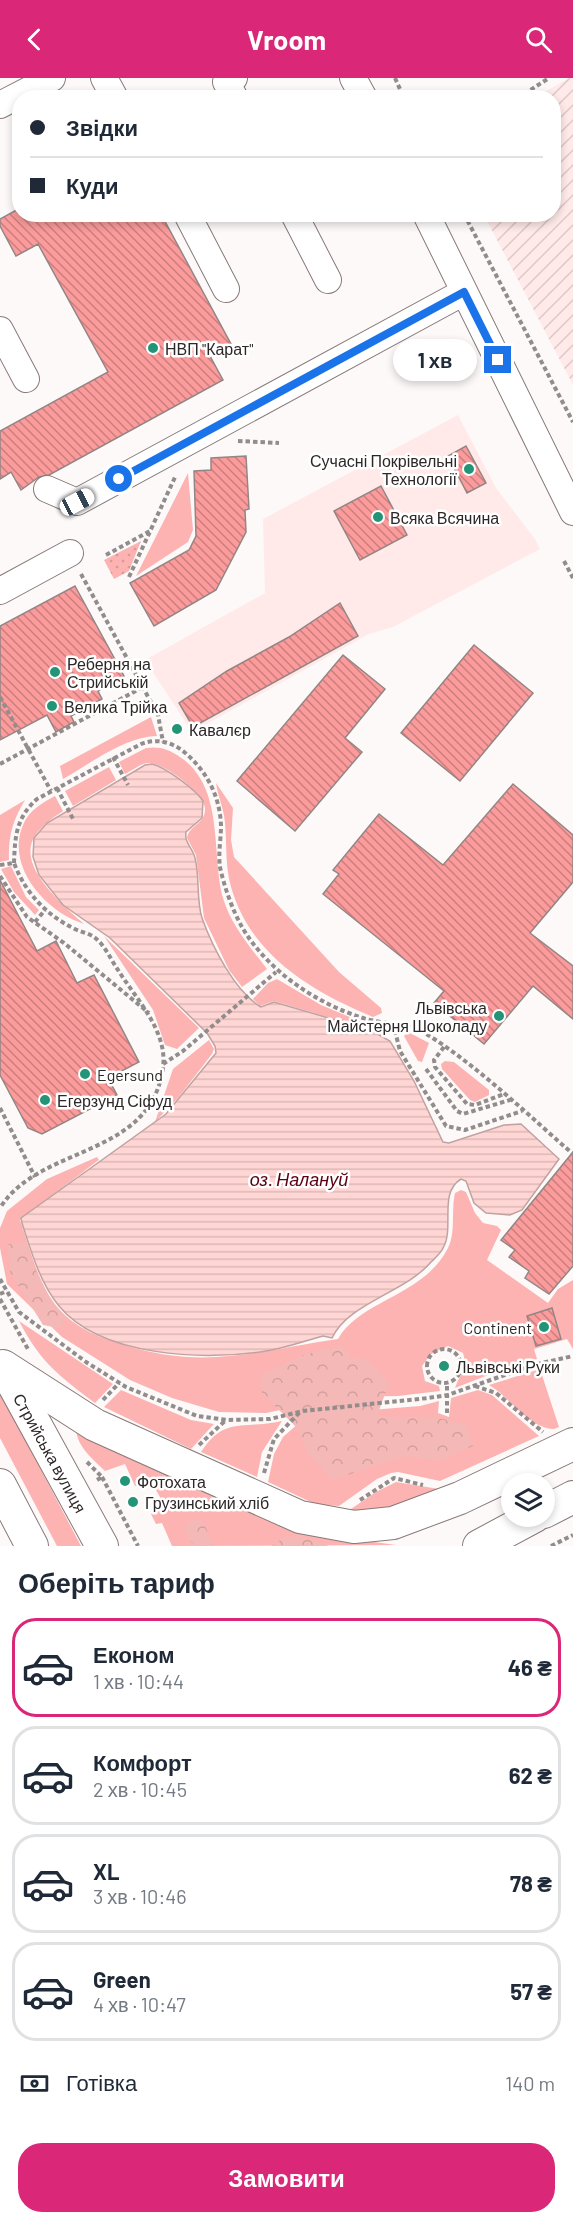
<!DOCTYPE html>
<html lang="uk">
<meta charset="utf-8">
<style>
body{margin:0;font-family:Barlow,sans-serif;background:#f6f6f7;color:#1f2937;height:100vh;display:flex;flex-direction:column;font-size:22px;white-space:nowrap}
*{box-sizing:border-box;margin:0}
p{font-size:20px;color:#747a83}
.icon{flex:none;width:33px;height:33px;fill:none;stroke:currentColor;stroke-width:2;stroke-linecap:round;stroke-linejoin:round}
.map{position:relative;height:1468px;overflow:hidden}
.sheet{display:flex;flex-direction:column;background:#fff;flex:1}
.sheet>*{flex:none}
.banner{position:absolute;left:12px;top:12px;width:549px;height:132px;border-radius:24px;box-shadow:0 3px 9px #0003;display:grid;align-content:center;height:132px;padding:0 18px;background:#fff}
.controls{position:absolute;left:501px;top:1395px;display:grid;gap:12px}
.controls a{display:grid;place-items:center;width:54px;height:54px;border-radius:50%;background:#fff;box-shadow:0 3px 9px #0003;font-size:30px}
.end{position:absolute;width:27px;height:27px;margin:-14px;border:8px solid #1a73e8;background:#fff;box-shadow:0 0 0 3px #fff}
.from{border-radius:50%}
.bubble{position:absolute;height:42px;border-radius:21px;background:#fff;box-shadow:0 3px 9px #0003;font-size:20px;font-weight:700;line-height:42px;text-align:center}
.car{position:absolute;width:18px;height:36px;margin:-18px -9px;border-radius:8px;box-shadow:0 0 4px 2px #0007;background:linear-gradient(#fff 24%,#345 0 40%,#fff 0 76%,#345 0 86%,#fff 0)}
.banner b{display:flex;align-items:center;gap:21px;height:57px;font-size:22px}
.banner b+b{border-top:2px solid #e0e1e3}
.banner i{width:15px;height:15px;background:#1f2937}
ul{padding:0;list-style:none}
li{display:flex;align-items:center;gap:18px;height:99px;margin:0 12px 9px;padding:0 6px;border:3px solid #e0e1e3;border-radius:24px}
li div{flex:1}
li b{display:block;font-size:22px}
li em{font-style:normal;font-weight:700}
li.selected{border-color:#db2777}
li>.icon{width:54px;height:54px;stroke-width:1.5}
h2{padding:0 18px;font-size:27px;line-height:72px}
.pay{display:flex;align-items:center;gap:15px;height:66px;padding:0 18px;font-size:22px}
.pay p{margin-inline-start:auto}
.primary-button{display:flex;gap:12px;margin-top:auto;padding:12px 18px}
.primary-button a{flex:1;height:69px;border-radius:24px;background:#db2777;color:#fff;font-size:24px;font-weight:700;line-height:69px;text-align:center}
header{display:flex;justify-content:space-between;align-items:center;height:78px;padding:0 18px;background:#db2777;color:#fff;font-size:27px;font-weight:700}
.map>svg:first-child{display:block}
.built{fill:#ffeae9}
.industrial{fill:url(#industrial-furrows)}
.grass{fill:#fcb3b2}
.forest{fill:url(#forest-crowns)}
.park{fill:url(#park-dots)}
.water{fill:url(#water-rules);stroke:#c0a2a0;stroke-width:1.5}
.building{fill:url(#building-back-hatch);stroke:#948585;stroke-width:1.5}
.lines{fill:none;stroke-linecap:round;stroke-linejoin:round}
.minor-casing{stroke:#887a79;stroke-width:28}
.major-casing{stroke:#887a79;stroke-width:34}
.path{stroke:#928d8d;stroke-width:4;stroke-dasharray:4.5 3;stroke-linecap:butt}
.minor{stroke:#fff;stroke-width:26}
.major{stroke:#fff;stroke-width:32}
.route{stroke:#1a73e8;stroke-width:8}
.poi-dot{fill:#239476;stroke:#fff;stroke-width:2}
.labels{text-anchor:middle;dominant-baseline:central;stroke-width:5;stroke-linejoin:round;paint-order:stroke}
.poi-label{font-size:16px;fill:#2d2727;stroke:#fff;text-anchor:start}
.street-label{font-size:16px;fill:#2d2727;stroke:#fff}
.water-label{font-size:18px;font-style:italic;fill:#590212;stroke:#fff}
</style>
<header><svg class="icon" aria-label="back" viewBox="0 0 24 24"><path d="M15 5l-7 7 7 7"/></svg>Vroom<svg class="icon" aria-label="search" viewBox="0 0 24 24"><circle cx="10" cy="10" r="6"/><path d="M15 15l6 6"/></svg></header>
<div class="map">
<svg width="573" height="1468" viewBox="0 0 573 1468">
<defs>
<pattern id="industrial-furrows" width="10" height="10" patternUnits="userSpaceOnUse" patternTransform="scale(1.5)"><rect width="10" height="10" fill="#ffeae9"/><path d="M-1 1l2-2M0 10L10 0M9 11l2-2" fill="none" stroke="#dbc9c8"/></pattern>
<pattern id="forest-crowns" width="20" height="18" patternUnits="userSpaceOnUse" patternTransform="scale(1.5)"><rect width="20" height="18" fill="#f4b9b7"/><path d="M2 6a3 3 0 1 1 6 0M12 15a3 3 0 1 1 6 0" fill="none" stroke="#d29f9d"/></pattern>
<pattern id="park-dots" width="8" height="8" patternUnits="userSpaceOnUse" patternTransform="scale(1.5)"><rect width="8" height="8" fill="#fcb3b2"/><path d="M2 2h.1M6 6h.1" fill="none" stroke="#d89a99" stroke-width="1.8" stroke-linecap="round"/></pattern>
<pattern id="water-rules" width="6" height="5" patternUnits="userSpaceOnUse" patternTransform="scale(1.5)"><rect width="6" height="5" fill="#ffd6d4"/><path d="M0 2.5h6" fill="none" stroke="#dbb8b6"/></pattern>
<pattern id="building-back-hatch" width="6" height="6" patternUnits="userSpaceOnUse" patternTransform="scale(1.5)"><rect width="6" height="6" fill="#fb9b9b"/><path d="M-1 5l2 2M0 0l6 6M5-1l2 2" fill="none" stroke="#cc7e7e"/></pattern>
</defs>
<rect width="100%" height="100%" fill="#fdf9f9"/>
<path class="built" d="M 458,337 L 496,410 L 535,461 L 540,471 L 393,549 L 369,556 L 192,654 L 145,582 L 265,515 L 263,441 Z"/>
<path class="industrial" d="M 569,0 L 573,0 L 573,307 L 484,137 L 554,136 L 554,20 L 536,19 Z"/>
<path class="grass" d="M 188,395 L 193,452 L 188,464 L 136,498 Z
M 151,639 L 157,658 C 124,659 90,686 63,701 L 60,688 Z
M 146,670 C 159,668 169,671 180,679 C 225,709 211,775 223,820 C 231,847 250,869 267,891 L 242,909 L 229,892 L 204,840 L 196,777 L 187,760 C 189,747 206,746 205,730 C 204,715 165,686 150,685 C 142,684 133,692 125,696 L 119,684 Z
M 109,689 L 116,702 L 73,728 L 65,713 Z
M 216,705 L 233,730 L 231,762 L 234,779 L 339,894 L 381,930 L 382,935 L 373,939 C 311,913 251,878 231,809 C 225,788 227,767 225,745 C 224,731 218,719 216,705 Z
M 55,718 L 63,733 C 53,740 42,747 35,758 C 15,788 65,829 84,846 C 45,834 1,785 26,741 C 33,730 44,724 55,718 Z
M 25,722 C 13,742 8,758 9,782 L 0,784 L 0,737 Z
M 11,788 L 26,819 L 39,832 L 35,837 L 14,814 L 1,791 Z
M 104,858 L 199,950 L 177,971 L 165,967 L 153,932 Z
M 277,901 L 321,927 L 376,950 L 387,961 L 365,950 L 274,923 L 260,928 L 253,921 L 268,905 Z
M 408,954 L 429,965 L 422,984 L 418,983 L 404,958 Z
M 209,962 L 214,971 L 212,976 L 178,1020 L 155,1044 L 173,991 Z
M 445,983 L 454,984 L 489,1012 L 489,1017 L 475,1024 L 470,1022 L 442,991 L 441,986 Z
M 97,1079 L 99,1082 L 96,1084 L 20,1142 C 30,1170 38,1206 58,1230 C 76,1250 96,1258 121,1266 C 205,1293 255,1273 338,1261 C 360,1222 424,1218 448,1170 C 456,1155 451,1132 455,1115 L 461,1112 L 466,1114 L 475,1135 L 483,1145 L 497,1148 L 501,1152 L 487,1182 L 548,1225 L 558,1211 L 573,1202 L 573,1271 L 567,1261 L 534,1271 L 537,1281 L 506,1290 L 455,1310 C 460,1295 468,1292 463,1275 L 448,1268 L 431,1276 L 422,1288 L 425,1303 L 439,1308 L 440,1313 L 398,1318 L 341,1319 L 266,1335 L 219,1334 L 172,1320 L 130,1302 L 62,1259 L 7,1206 L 0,1170 L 0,1150 L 7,1133 L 47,1101 Z
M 19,1243 L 113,1306 L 95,1325 C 58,1297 41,1285 19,1243 Z
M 540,1291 L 559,1349 L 554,1351 C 528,1350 510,1319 489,1307 Z
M 121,1312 L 191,1342 L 214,1346 L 191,1371 L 104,1329 Z
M 478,1312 L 492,1317 L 539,1358 L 440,1403 L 398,1394 L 391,1395 L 377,1401 L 339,1428 L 315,1426 L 268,1404 L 274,1376 L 283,1359 L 308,1337 L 420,1328 L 439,1323 L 438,1335 L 449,1339 L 451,1320 Z
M 0,1314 L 81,1468 L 57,1468 L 0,1360 Z
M 282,1343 L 262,1374 L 257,1399 L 201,1374 C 225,1337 245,1352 282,1343 Z
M 76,1351 L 345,1460 L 396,1467 L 172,1468 L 162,1445 L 156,1446 L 151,1436 L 165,1428 L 151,1403 L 135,1408 L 125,1386 L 105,1393 C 93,1381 77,1369 76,1351 Z
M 396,1404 L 439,1411 L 383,1436 L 348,1433 L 376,1414 Z"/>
<path class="forest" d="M 25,1164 C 34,1192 46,1219 66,1241 L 59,1250 L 43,1247 L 10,1194 L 8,1166 Z
M 342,1267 L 351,1280 L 367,1281 L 389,1305 L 377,1338 L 439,1340 L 466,1347 L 473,1368 L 440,1382 L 403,1378 L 333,1402 L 308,1375 L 297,1350 L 262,1315 L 260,1297 L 304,1277 Z
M 197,1440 L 204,1445 L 213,1468 L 194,1468 L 185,1454 L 187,1445 Z
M 287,1458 L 310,1461 L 329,1468 L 271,1468 Z"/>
<path class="park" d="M 141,463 L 129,493 L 114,501 L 104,482 Z"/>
<path class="water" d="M 152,686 C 165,689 195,711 203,723 L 202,740 L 186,754 C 184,765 193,770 195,780 C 200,799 196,821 202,840 C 212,868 235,914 261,929 L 274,924 L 370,952 L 390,963 L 414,1003 L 443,1064 L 449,1065 L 504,1047 L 521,1046 L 559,1081 L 522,1132 L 510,1137 L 486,1135 L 474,1125 L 466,1103 L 461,1101 C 438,1115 455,1150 443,1170 C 441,1175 435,1180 431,1184 C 406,1214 348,1225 332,1260 L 323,1258 C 304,1263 285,1270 266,1273 C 205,1283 101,1279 59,1228 C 40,1205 31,1173 22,1145 L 21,1140 L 166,1036 L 216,975 L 215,968 L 207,955 L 110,860 L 63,827 L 39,797 L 33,779 L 34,760 L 47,745 L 145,687 Z"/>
<path class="building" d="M 20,130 L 20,136 L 161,136 L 231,266 L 210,278 L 223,302 L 49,397 L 39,399 L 21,412 L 11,394 L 0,401 L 0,353 L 108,294 L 38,166 L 16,178 L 0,148 L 0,141 Z
M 466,368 L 486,405 L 467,415 L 448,378 Z
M 246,378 L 249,431 L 245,432 L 246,454 L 216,512 L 154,548 L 130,505 L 189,472 L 196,458 L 194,393 L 211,392 L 211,380 Z
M 381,408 L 407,457 L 360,482 L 334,433 Z
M 75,508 L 124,598 L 98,613 L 102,621 L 71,638 L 74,644 L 56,654 L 47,637 L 0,662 L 0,548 Z
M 340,525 L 358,558 L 193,649 L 179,625 L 227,593 L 289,559 Z
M 474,567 L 533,615 L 460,703 L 401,655 Z
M 343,577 L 385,611 L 345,660 L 362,674 L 295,753 L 237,703 Z
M 513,706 L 573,757 L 573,804 L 530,855 L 573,888 L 573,941 L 533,908 L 484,966 L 434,925 L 444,913 L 323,816 L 339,796 L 333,792 L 379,736 L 443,787 Z
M 0,802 L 37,873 L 56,863 L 77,905 L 94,897 L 139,984 L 108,1000 L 117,1017 L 42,1056 L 28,1050 L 0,997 Z
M 573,1074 L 573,1188 L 549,1216 L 525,1200 L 529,1193 L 509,1179 L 515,1172 L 501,1162 Z
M 552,1230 L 561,1261 L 536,1268 L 527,1238 Z"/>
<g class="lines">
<defs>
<path id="minor" d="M 104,0 L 115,20
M 234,0 L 226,4 L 235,20
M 353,0 L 364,20
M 0,27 L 52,0
M 187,136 L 226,211
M 294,136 L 328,202
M 426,136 L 573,434
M 0,252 L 26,301
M 47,411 L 77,424 L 464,214
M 0,513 L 70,475"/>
<g id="major">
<path d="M 3,1288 L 95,1347 L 300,1439 L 354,1449 L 393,1445 L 460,1420 L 573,1366"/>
<path id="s1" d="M 6,1293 L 102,1468"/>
<path d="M 0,1407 L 32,1468"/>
<path d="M 544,1434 L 573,1419"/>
<path d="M 479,1468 L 535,1438"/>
</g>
</defs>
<use href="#minor" class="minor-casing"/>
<use href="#major" class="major-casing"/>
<path class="path" d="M 395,0 L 404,20
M 518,20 L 549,0
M 464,136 L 573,344
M 238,363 L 279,365
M 106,477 L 150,453
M 564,483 L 573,500
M 81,496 L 158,637 L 163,664
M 129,499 L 176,397
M 0,619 L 51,713
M 113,679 L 128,707
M 0,686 L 143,609
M 57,710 L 73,741
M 14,785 C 15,758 16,740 37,721 L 141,666 C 156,660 171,664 183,673 C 206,692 220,717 221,748 C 221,761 218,776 220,789 C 224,808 232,831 242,849 C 267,892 315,925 363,940 C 385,947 408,944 428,957 C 479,989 528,1037 573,1076
M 0,787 L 14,785 C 25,814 45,836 73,850 C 80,854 88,855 94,859 C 105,867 111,882 118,892 C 136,921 168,953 163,990 C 150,1081 40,1066 0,1130
M 0,798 L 27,839 L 64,865 L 149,935
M 35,844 L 45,832
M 393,945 L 400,973 L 446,1048 L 465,1052 L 522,1033
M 444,969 L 434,982 L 435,989 L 467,1026 L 475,1027 L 504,1016
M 163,986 L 183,973 L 276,894
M 426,991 L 457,1033 L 463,1036 L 510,1022
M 0,1030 L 35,1099
M 0,1201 L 19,1234 L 86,1284 L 126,1309 L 197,1338 L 227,1342 L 270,1341 L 303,1333 L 428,1320 L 448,1317 L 533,1287 L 573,1278
M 0,1216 L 7,1213
M 0,1221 L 29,1273
M427 1288a17 17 0 1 1 34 0a17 17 0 1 1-34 0Z
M 475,1308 L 496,1315 L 543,1354
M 103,1322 L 119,1305
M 447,1335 L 447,1305
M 199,1367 L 226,1342
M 87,1384 L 102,1399 L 97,1402
M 264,1395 L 274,1361 L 300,1334
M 102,1399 L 138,1468
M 360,1422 L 394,1400 L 423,1407
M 551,1468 L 573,1457"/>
<use href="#minor" class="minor"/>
<use href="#major" class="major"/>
</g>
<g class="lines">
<path class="route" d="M 119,401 L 464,214 L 498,282"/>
</g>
<g class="poi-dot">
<circle cx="153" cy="270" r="6"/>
<circle cx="469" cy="391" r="6"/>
<circle cx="378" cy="439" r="6"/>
<circle cx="55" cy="594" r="6"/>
<circle cx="52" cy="628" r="6"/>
<circle cx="177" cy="651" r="6"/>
<circle cx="499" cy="938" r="6"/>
<circle cx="85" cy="996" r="6"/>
<circle cx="45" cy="1022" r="6"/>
<circle cx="544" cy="1249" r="6"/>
<circle cx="444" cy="1288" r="6"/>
<circle cx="125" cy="1403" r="6"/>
<circle cx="133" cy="1424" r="6"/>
</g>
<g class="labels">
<g class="poi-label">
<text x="165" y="270">НВП "Карат"</text>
<text x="457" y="382" text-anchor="end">Сучасні Покрівельні<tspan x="457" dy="18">Технології</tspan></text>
<text x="390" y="439">Всяка Всячина</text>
<text x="67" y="585">Реберня на<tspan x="67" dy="18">Стрийській</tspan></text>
<text x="64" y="628">Велика Трійка</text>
<text x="189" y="651">Кавалєр</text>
<text x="487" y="929" text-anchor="end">Львівська<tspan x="487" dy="18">Майстерня Шоколаду</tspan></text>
<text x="97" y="996">Egersund</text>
<text x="57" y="1022">Егерзунд Сіфуд</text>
<text x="532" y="1249" text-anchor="end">Continent</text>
<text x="456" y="1288">Львівські Руки</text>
<text x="137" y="1403">Фотохата</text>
<text x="145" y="1424">Грузинський хліб</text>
</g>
<g class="street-label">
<text stroke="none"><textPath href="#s1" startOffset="93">Стрийська вулиця</textPath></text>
</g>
<g class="water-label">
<text x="299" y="1101">оз. Налануй</text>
</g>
</g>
</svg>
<div class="controls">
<a><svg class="icon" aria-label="layers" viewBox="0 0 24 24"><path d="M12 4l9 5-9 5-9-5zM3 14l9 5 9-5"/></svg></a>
</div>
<i class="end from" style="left:119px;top:401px"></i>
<i class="end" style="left:498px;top:282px"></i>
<div class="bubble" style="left:393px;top:261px;width:84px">1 хв</div>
<i class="car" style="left:77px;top:424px;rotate:62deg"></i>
<div class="banner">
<b><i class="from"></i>Звідки</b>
<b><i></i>Куди</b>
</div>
</div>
<section class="sheet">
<h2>Оберіть тариф</h2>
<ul>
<li class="selected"><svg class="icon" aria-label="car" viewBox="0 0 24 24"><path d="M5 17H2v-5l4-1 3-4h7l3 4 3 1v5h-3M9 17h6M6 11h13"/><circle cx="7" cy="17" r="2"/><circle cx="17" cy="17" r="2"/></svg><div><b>Економ</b><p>1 хв · 10:44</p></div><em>46 ₴</em></li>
<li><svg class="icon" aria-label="car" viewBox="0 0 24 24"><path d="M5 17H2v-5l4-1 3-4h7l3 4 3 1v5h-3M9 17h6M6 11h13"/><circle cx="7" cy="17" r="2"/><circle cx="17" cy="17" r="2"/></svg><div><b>Комфорт</b><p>2 хв · 10:45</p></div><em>62 ₴</em></li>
<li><svg class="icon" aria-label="car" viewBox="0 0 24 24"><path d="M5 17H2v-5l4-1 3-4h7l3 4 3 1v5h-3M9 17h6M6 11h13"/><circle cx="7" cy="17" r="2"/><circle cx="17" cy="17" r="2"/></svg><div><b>XL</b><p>3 хв · 10:46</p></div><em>78 ₴</em></li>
<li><svg class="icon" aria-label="car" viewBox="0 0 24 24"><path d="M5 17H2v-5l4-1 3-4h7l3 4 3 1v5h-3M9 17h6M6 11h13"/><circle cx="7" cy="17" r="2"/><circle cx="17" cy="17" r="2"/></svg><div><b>Green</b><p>4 хв · 10:47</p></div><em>57 ₴</em></li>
</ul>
<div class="pay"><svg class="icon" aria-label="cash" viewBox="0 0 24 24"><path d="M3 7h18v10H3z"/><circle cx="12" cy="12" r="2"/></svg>Готівка<p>140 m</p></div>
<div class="primary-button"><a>Замовити</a></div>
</section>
